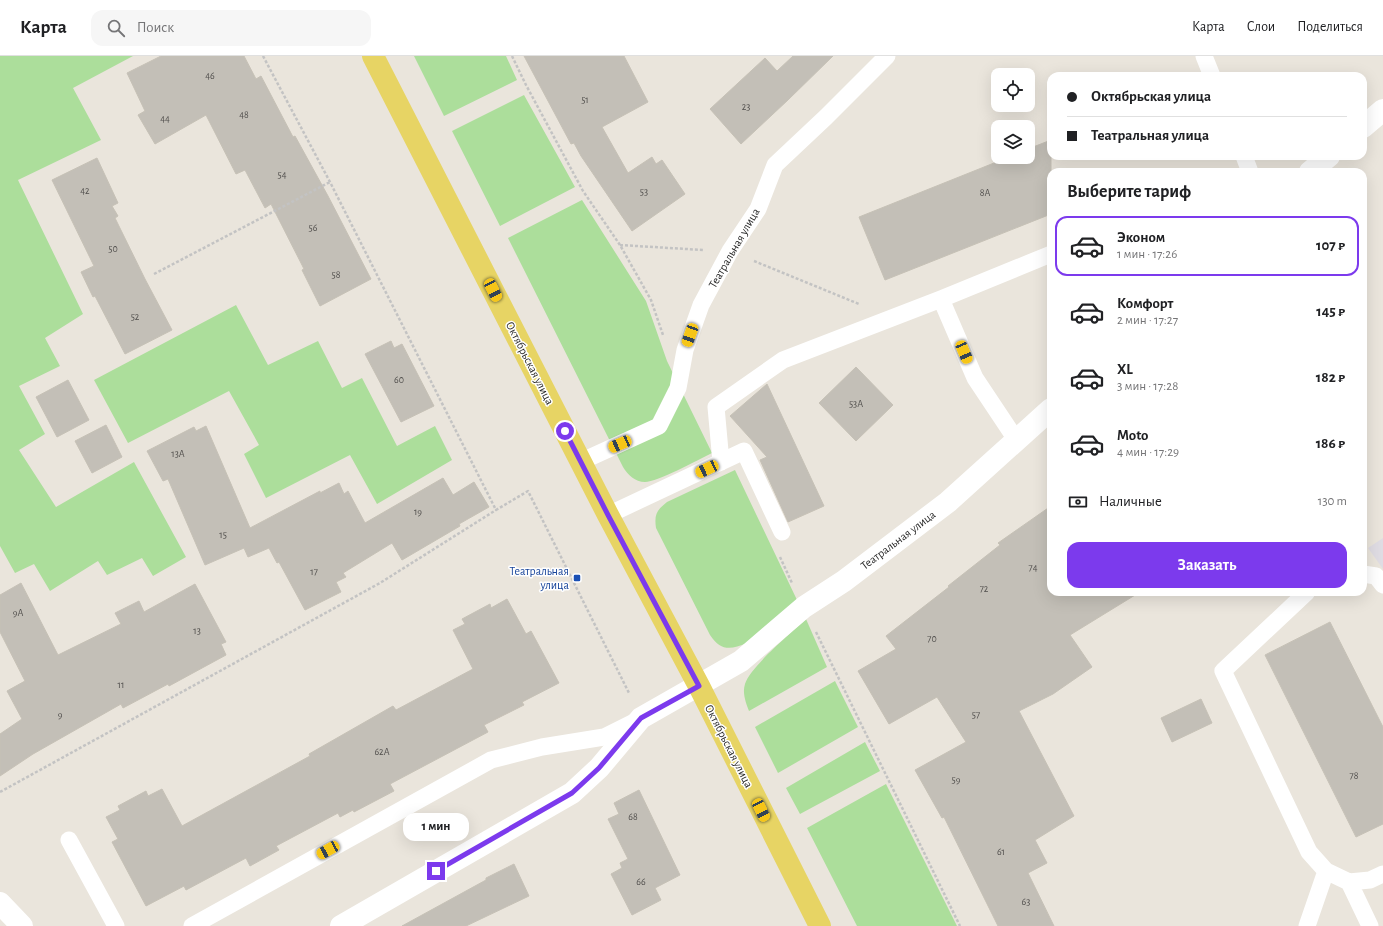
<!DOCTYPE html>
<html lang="ru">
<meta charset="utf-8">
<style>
body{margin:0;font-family:"Alegreya Sans",sans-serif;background:#f6f6f6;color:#202124;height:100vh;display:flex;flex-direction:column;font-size:15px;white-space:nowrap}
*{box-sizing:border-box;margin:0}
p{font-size:13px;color:#757577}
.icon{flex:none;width:22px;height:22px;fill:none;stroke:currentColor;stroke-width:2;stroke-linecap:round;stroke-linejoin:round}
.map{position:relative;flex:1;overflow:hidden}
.details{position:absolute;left:1047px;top:112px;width:320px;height:428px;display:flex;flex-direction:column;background:#fff;border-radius:12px;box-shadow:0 4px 16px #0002}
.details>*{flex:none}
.banner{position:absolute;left:1047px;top:16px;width:320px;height:88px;border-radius:12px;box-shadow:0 4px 16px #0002;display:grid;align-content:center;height:88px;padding:0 20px;background:#fff}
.buttons{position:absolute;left:991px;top:12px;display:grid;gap:8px}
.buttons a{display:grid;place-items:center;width:44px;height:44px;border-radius:8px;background:#fff;box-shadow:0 4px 16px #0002;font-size:20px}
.end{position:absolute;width:18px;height:18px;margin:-9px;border:5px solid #7c3aed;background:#fff;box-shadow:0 0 0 2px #fff}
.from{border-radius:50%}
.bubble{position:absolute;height:28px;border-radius:12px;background:#fff;box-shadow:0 4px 16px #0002;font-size:13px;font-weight:700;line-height:28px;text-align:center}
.car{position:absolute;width:12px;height:24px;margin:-12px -6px;border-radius:5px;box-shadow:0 0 3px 1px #0007;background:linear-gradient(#f5c518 24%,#345 0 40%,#f5c518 0 76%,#345 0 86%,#f5c518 0)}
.banner b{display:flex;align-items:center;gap:14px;height:38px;font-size:15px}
.banner b+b{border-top:1px solid #e0e0e0}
.banner i{width:10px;height:10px;background:#202124}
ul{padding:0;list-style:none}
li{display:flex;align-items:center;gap:12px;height:60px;margin:0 8px 6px;padding:0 12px;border:2px solid transparent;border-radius:12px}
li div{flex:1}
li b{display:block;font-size:15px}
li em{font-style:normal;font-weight:700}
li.active{border-color:#7c3aed}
li>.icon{width:36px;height:36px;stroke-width:1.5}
h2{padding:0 20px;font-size:18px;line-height:48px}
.pay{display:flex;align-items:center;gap:10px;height:44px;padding:0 20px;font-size:15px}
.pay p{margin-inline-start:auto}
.primary-button{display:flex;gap:8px;margin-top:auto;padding:8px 20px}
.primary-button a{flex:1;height:46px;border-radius:12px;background:#7c3aed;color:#fff;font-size:16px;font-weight:700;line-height:46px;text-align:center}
header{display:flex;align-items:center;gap:24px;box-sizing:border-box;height:56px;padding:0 20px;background:#fff;border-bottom:1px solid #e0e0e0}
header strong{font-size:19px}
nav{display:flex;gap:22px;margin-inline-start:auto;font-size:14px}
.search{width:280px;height:36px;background:#f6f6f6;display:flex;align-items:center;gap:10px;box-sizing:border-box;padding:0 14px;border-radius:12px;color:#757577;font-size:15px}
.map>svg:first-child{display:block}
.industrial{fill:#dfdce3}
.green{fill:#acde9b}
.building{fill:#c3bfb7;stroke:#c6c1b6}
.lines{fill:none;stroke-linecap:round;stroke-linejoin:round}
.path{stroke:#c3c3c3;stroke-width:2.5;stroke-dasharray:3 2;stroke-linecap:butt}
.service{stroke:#fff;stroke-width:17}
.minor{stroke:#fff;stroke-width:22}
.primary{stroke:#e7d464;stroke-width:22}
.route{stroke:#7c3aed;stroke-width:5}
.transit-dot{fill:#1a4fb4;stroke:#fff;stroke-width:1.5}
.labels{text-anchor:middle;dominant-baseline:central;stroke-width:3;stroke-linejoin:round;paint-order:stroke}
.number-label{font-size:10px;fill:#504e4c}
.street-label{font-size:12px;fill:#292929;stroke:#fff}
.transit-label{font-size:12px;fill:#164399;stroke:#fff;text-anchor:end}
</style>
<header>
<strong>Карта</strong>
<div class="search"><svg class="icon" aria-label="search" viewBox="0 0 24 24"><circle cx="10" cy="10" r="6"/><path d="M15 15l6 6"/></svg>Поиск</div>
<nav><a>Карта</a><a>Слои</a><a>Поделиться</a></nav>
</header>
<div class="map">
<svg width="1383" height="870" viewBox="0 0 1383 870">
<rect width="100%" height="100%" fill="#eae5dc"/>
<path class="industrial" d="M 1383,482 L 1383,513 L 1368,492 Z"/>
<path class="green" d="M 0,0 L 133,0 L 73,32 L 101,84 L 18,124 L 83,258 L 45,282 L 60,310 L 19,330 L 45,378 L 19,394 L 56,451 L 134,406 L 186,501 L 153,520 L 142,502 L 107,519 L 98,505 L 50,535 L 34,508 L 15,517 L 0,490 Z
M 414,0 L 506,0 L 517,24 L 444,60 Z
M 524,39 L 575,131 L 500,170 L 452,75 Z
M 582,144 L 646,245 L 667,305 L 712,397 C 698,404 657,426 645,426 C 635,426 628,419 623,411 L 508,182 Z
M 236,249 L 268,309 L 318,285 L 342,332 L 362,322 L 397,390 L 435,370 L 452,404 L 377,448 L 350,399 L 266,442 L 244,398 L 259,389 L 229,335 L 128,387 L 94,324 Z
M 735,414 L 797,544 L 747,587 C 730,594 721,595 710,579 L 656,472 C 654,458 657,454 667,446 Z
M 806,563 L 827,611 L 749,655 C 746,647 742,637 745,628 C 750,611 791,577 806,563 Z
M 835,625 L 858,671 L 778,717 L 755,671 Z
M 865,686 L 880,715 L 800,758 L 786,732 Z
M 886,728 L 957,870 L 857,870 L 807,772 Z"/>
<path class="building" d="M 161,0 L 244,0 L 256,23 L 261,20 L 293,81 L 295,80 L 328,140 L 371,223 L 320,250 L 302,214 L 304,213 L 271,148 L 265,152 L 245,114 L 236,118 L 206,59 L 155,88 L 138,59 L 145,55 L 127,17 Z
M 524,0 L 624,0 L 648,46 L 602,71 L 628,117 L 652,101 L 656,108 L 662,104 L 685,138 L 632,175 L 581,100 L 574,87 L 571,88 Z
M 793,0 L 833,0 L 788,44 L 741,88 L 710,53 L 765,2 L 777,15 Z
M 1051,84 L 1051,158 L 885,224 L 859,161 L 1009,101 L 1028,101 L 1028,93 Z
M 97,102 L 118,147 L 112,150 L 118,160 L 115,162 L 145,223 L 172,274 L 125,298 L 95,240 L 93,241 L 81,216 L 94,210 L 52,124 Z
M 391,285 L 394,292 L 402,288 L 434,350 L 401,366 L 365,298 Z
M 856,311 L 893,349 L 856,385 L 819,347 Z
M 68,324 L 89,364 L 57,381 L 36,341 Z
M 767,328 L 824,450 L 788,466 L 760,404 L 767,401 L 730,360 Z
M 106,369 L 122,401 L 92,417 L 75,385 Z
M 206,370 L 250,472 L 320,435 L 320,437 L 339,427 L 344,438 L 348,435 L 365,467 L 443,422 L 453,439 L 474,426 L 489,451 L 459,468 L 460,470 L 402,504 L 392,487 L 343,517 L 346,521 L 336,526 L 341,536 L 305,554 L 279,506 L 277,507 L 269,492 L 248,501 L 244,492 L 205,509 L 168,423 L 163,425 L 147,395 L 194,371 L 196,375 Z
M 1051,450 L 1051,536 L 1140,536 L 1070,579 L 1092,611 L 1053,638 L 1019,655 L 1074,760 L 1035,784 L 1047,807 L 1028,817 L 1054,870 L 998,870 L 944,761 L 942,762 L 915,714 L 966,686 L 937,641 L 889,668 L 858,615 L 896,593 L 886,580 L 949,531 L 948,530 L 1000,489 L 998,487 Z
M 21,527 L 58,599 L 121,568 L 115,557 L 139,545 L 144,556 L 195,528 L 226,586 L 221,588 L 226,599 L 169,630 L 168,628 L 123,652 L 121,648 L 33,698 L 0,720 L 0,678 L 22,663 L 7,635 L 25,625 L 0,576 L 0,539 Z
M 507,543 L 526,578 L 531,575 L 559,627 L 522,646 L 524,649 L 484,669 L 488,676 L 390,728 L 394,735 L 354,756 L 353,754 L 340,761 L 338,757 L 276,790 L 279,794 L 250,810 L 246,802 L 186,834 L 184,830 L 146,850 L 112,786 L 118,783 L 106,761 L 120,754 L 118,750 L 146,735 L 148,740 L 162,733 L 182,770 L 310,700 L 309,698 L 393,650 L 396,654 L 473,613 L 453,574 L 465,568 L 462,563 L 490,548 L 491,552 Z
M 1330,566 L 1383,671 L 1383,768 L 1356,781 L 1265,599 Z
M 1201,643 L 1212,667 L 1172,686 L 1161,662 Z
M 639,734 L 680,819 L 655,832 L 661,844 L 632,859 L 611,818 L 622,812 L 620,807 L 628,803 L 608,763 L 619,758 L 614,747 Z
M 514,808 L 529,840 L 466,870 L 402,870 L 486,824 L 486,822 Z"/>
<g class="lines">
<path class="path" d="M 263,0 L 330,126 L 496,454 L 528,435 L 629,637
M 512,0 L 526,29 L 583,135 L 620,189 L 651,244 L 663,279
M 620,189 L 703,194
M 754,205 L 859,248
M 154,218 L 330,126
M 780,501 L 792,527
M 816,576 L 960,870
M 0,736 L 380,527 L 496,454"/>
<path class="service" d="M 1204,0 L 1212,20
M 1244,100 L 1250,116
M 941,243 L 975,322 L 1017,385
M 580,406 L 659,370 L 678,332 L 685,294 L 701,249 L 730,195 L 758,153 L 775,109 L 826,61 L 887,0
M 721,406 L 716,351 L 783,304 L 941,243 L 1051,198
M 608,459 L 744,395 L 782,476
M 1363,518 L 1376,520 L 1383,529
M 1307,536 L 1223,615 L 1309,796 L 1326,815
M 69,784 L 116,870
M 1349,826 L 1370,870
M 192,870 L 491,704 L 542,691 L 604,681 L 636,665
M 1307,870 L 1326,815 L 1349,826 L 1370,824 L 1383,818"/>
<path class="minor" d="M 1363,71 L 1383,54
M 1310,116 L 1329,100
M 0,847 L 22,870
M 341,870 L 572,737 L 599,712 L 641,662 L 741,605 L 804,551 L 844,525 L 948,446 L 1051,353"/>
<path class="primary" d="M 373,0 L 608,459 L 699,630 L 820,870"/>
</g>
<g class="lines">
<path class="route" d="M 436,815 L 572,737 L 599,712 L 641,662 L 699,630 L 608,459 L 565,375"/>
</g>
<rect class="transit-dot" x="573" y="518" width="8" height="8" rx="2"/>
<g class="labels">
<g class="number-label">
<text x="210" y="20">46</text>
<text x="585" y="44">51</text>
<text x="746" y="51">23</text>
<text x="244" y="59">48</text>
<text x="165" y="63">44</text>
<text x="282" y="119">54</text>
<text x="85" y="135">42</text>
<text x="644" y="136">53</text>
<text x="985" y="137">8А</text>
<text x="313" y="172">56</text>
<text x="113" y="193">50</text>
<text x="336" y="219">58</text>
<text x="135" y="261">52</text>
<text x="399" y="324">60</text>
<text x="856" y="348">53А</text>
<text x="178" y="398">13А</text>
<text x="418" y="456">19</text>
<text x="223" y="479">15</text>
<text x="1033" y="512">74</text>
<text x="314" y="516">17</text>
<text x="984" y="533">72</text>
<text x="18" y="557">9А</text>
<text x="197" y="575">13</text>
<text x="932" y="583">70</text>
<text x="121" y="629">11</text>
<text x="60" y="659">9</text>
<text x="976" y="659">57</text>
<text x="382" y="696">62А</text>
<text x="1354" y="720">78</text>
<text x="956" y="724">59</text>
<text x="633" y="761">68</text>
<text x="1001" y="796">61</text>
<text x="641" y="826">66</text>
<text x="1026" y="846">63</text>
</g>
<g class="street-label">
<text transform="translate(734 192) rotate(-60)">Театральная улица</text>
<text transform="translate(530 307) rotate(63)">Октябрьская улица</text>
<text transform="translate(898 484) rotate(-37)">Театральная улица</text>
<text transform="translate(729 690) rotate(63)">Октябрьская улица</text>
</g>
<g class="transit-label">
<text x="569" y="515">Театральная<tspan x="569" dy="14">улица</tspan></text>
</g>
</g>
</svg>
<div class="buttons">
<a><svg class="icon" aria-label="locate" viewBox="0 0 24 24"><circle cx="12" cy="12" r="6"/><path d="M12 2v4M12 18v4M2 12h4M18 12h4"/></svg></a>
<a><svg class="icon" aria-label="layers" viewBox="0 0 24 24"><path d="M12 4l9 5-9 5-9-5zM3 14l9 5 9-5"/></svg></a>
</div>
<i class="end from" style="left:565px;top:375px"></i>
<i class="end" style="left:436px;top:815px"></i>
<div class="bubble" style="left:403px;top:757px;width:66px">1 мин</div>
<i class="car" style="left:493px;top:234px;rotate:153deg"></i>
<i class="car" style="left:690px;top:279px;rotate:200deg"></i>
<i class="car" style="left:964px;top:296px;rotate:157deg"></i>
<i class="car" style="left:620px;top:388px;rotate:246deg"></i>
<i class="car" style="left:707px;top:413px;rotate:245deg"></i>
<i class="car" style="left:761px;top:754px;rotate:154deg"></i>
<i class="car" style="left:328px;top:794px;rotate:241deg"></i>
<div class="banner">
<b><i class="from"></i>Октябрьская улица</b>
<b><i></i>Театральная улица</b>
</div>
<section class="details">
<h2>Выберите тариф</h2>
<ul>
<li class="active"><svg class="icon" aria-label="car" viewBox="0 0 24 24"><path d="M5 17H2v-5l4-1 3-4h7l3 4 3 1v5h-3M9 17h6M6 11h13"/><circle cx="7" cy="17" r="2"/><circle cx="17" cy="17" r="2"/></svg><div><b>Эконом</b><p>1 мин · 17:26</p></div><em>107 ₽</em></li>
<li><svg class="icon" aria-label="car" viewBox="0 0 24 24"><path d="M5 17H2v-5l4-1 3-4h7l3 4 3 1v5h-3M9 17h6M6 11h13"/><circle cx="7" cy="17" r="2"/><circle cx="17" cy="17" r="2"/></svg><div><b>Комфорт</b><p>2 мин · 17:27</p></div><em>145 ₽</em></li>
<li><svg class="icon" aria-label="car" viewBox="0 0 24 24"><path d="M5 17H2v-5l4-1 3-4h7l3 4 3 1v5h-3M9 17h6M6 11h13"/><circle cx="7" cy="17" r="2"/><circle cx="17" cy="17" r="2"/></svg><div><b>XL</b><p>3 мин · 17:28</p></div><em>182 ₽</em></li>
<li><svg class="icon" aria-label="car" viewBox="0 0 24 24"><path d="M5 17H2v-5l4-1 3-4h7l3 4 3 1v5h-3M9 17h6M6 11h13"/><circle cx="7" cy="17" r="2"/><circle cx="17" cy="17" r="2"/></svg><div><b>Moto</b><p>4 мин · 17:29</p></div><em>186 ₽</em></li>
</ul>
<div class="pay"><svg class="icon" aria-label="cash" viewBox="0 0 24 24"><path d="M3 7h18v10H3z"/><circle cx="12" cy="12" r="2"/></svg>Наличные<p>130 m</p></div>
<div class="primary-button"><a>Заказать</a></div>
</section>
</div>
